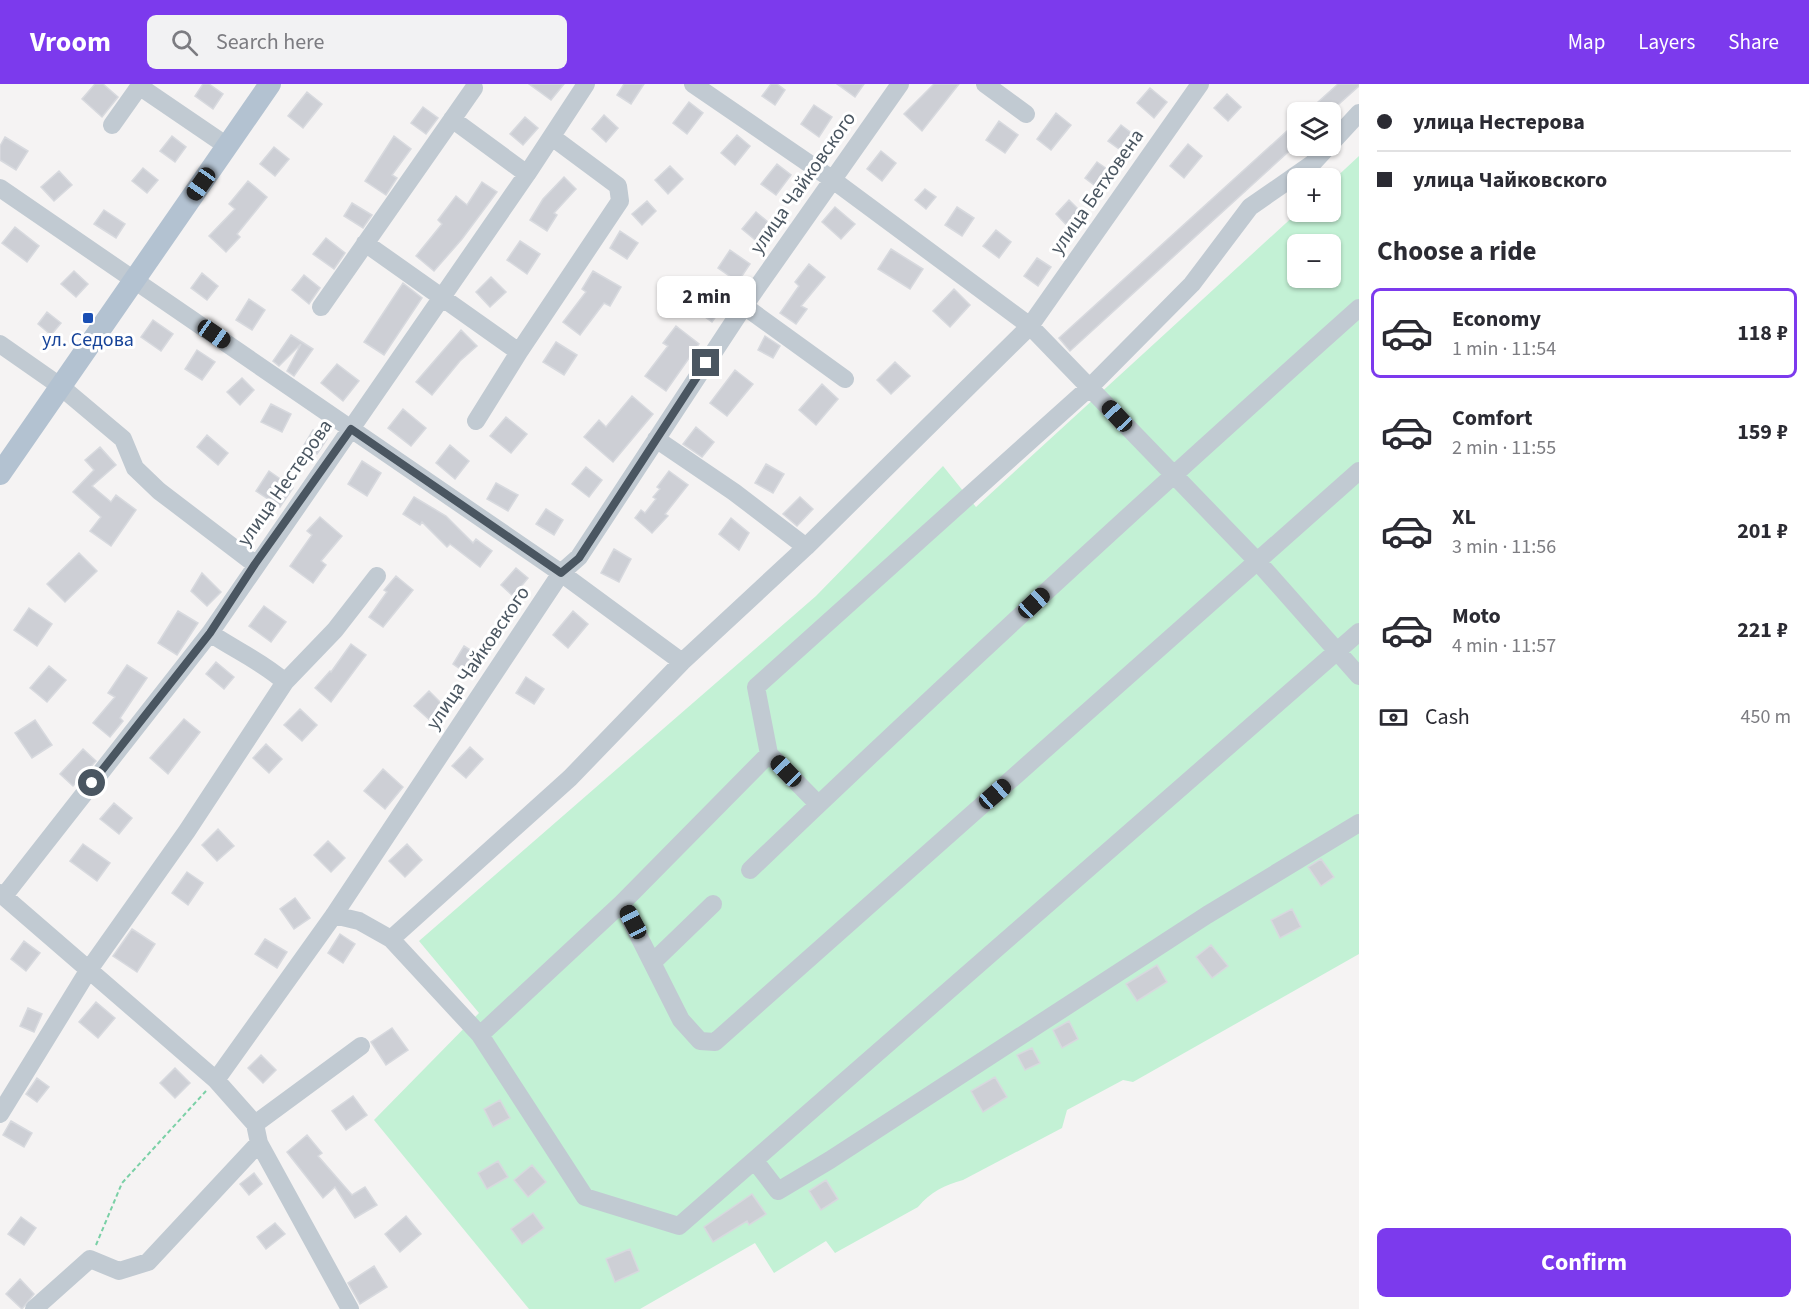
<!DOCTYPE html>
<meta charset="utf-8">
<style>
body{margin:0;font-family:"Source Sans 3",sans-serif;background:#f2f2f3;color:#2b2b33;height:100vh;display:flex;flex-direction:column;font-size:22px;white-space:nowrap}
*{box-sizing:border-box;margin:0}
p{font-size:20px;color:#7c7c81}
.icon{flex:none;width:33px;height:33px;fill:none;stroke:currentColor;stroke-width:2;stroke-linecap:round;stroke-linejoin:round}
.map{position:relative;flex:1;overflow:hidden}
.details{display:flex;flex-direction:column;background:#fff;width:450px}
.details>*{flex:none}
.banner{display:grid;align-content:center;height:132px;padding:0 18px;background:#fff}
.buttons{position:absolute;left:1287px;top:18px;display:grid;gap:12px}
.buttons a{display:grid;place-items:center;width:54px;height:54px;border-radius:9px;background:#fff;box-shadow:0 2px 4px #0004;font-size:30px}
.end{position:absolute;width:27px;height:27px;margin:-14px;border:8px solid #4a5661;background:#fff;box-shadow:0 0 0 3px #fff}
.from{border-radius:50%}
.bubble{position:absolute;height:42px;border-radius:9px;background:#fff;box-shadow:0 2px 4px #0004;font-size:20px;font-weight:700;line-height:42px;text-align:center}
.car{position:absolute;width:18px;height:36px;margin:-18px -9px;border-radius:8px;box-shadow:0 0 4px 2px #0007;background:linear-gradient(#222 24%,#8ab4d8 0 40%,#222 0 76%,#8ab4d8 0 86%,#222 0)}
.banner b{display:flex;align-items:center;gap:21px;height:57px;font-size:22px}
.banner b+b{border-top:2px solid #e1e1e2}
.banner i{width:15px;height:15px;background:#2b2b33}
ul{padding:0;list-style:none}
li{display:flex;align-items:center;gap:18px;height:90px;margin:0 12px 9px;padding:0 6px;border:3px solid transparent;border-radius:9px}
li div{flex:1}
li b{display:block;font-size:22px}
li em{font-style:normal;font-weight:700}
li.current{border-color:#7c3aed}
li>.icon{width:54px;height:54px;stroke-width:1.5}
h2{padding:0 18px;font-size:27px;line-height:72px}
.pay{display:flex;align-items:center;gap:15px;height:66px;padding:0 18px;font-size:22px}
.pay p{margin-inline-start:auto}
.primary-button{display:flex;gap:12px;margin-top:auto;padding:12px 18px}
.primary-button a{flex:1;height:69px;border-radius:9px;background:#7c3aed;color:#fff;font-size:24px;font-weight:700;line-height:69px;text-align:center}
header{display:flex;align-items:center;gap:36px;box-sizing:border-box;height:84px;padding:0 30px;background:#7c3aed;color:#fff}
header strong{font-size:28px}
nav{display:flex;gap:33px;margin-inline-start:auto;font-size:21px}
.search{width:420px;height:54px;background:#f2f2f3;display:flex;align-items:center;gap:15px;box-sizing:border-box;padding:0 21px;border-radius:9px;color:#7c7c81;font-size:22px}
main{display:flex;flex:1;min-height:0}
.map>svg:first-child{display:block}
.green{fill:#c3f1d5;fill-rule:evenodd}
.building{fill:#cdcfd5;stroke:#d7d9de;stroke-width:1.5}
.lines{fill:none;stroke-linecap:round;stroke-linejoin:round}
.path{stroke:#7ad0a6;stroke-width:2;stroke-dasharray:4.5 3;stroke-linecap:butt}
.minor{stroke:#c1cad2;stroke-width:18}
.major{stroke:#b3c2d1;stroke-width:22}
.route{stroke:#4a5661;stroke-width:8}
.transit-dot{fill:#1a4fb4;stroke:#fff;stroke-width:2}
.labels{text-anchor:middle;dominant-baseline:central;stroke-width:6;stroke-linejoin:round;paint-order:stroke}
.street-label{font-size:20px;fill:#4a5661;stroke:#fff}
.transit-label{font-size:20px;fill:#164399;stroke:#fff}
</style>
<header>
<strong>Vroom</strong>
<div class="search"><svg class="icon" aria-label="search" viewBox="0 0 24 24"><circle cx="10" cy="10" r="6"/><path d="M15 15l6 6"/></svg>Search here</div>
<nav><a>Map</a><a>Layers</a><a>Share</a></nav>
</header>
<main>
<div class="map">
<svg width="1359" height="1225" viewBox="0 0 1359 1225">
<rect width="100%" height="100%" fill="#f5f3f3"/>
<path class="green" d="M 1359,72 L 1359,870 L 1133,998 L 1123,996 L 1067,1026 L 1062,1044 L 963,1096 C 945,1101 930,1108 918,1123 L 835,1169 L 826,1157 L 774,1189 L 755,1159 L 640,1225 L 529,1225 L 374,1036 L 479,929 L 419,857 L 816,512 L 943,382 L 976,423 L 1298,128 L 1330,128 L 1331,98 ZM 1298,160 L 1330,160 L 1330,194 L 1298,194 Z"/>
<path class="building" d="M 95,0 L 103,0 L 118,13 L 102,33 L 82,15 Z
M 203,0 L 209,0 L 223,10 L 213,25 L 195,12 Z
M 529,0 L 564,0 L 551,16 Z
M 624,0 L 644,0 L 631,20 L 617,11 Z
M 771,0 L 777,0 L 785,6 L 775,21 L 762,12 Z
M 837,0 L 864,0 L 855,13 Z
M 934,0 L 959,0 L 922,47 L 904,30 Z
M 1338,0 L 1359,0 L 1359,2 L 1330,28 L 1307,28 Z
M 1150,4 L 1167,18 L 1154,34 L 1137,19 Z
M 307,8 L 322,20 L 303,44 L 288,32 Z
M 1227,10 L 1241,23 L 1228,37 L 1214,24 Z
M 689,18 L 703,29 L 687,50 L 673,39 Z
M 814,21 L 832,33 L 819,53 L 801,40 Z
M 423,23 L 438,34 L 426,50 L 411,39 Z
M 1056,29 L 1071,41 L 1051,66 L 1037,55 Z
M 604,31 L 618,44 L 606,58 L 592,45 Z
M 525,33 L 538,44 L 523,61 L 510,50 Z
M 999,37 L 1018,51 L 1005,69 L 986,56 Z
M 1298,37 L 1298,59 L 1070,267 L 1059,254 Z
M 1121,41 L 1138,54 L 1126,70 L 1108,57 Z
M 737,51 L 750,62 L 735,81 L 721,69 Z
M 172,52 L 186,63 L 175,78 L 160,67 Z
M 394,52 L 411,65 L 392,91 L 397,94 L 386,111 L 365,97 Z
M 5,53 L 28,67 L 16,86 L 0,76 L 0,62 Z
M 1188,60 L 1202,72 L 1184,94 L 1170,82 Z
M 274,63 L 289,75 L 275,92 L 260,80 Z
M 881,67 L 896,79 L 882,97 L 867,85 Z
M 1097,78 L 1114,90 L 1102,107 L 1085,94 Z
M 777,80 L 791,91 L 776,111 L 761,100 Z
M 670,82 L 683,95 L 668,110 L 655,96 Z
M 143,84 L 158,96 L 147,109 L 132,97 Z
M 59,87 L 72,101 L 54,117 L 41,103 Z
M 564,93 L 576,105 L 554,129 L 557,131 L 547,147 L 530,136 L 543,115 Z
M 248,97 L 267,113 L 237,150 L 240,153 L 226,168 L 209,152 L 235,125 L 229,120 Z
M 482,98 L 497,108 L 462,155 L 434,187 L 416,172 L 442,140 L 438,136 L 456,112 L 467,121 Z
M 925,105 L 936,113 L 926,125 L 915,116 Z
M 1069,116 L 1086,133 L 1072,147 L 1056,130 Z
M 647,117 L 656,127 L 642,141 L 632,130 Z
M 352,119 L 372,131 L 363,144 L 344,132 Z
M 835,123 L 855,140 L 841,155 L 822,138 Z
M 957,123 L 974,134 L 962,152 L 945,141 Z
M 104,126 L 125,140 L 116,154 L 94,140 Z
M 756,128 L 774,143 L 760,160 L 742,145 Z
M 15,143 L 39,162 L 27,178 L 2,159 Z
M 996,146 L 1011,158 L 999,174 L 983,162 Z
M 620,147 L 638,159 L 627,175 L 610,164 Z
M 326,154 L 345,169 L 334,185 L 313,170 Z
M 520,157 L 540,170 L 527,190 L 507,176 Z
M 891,165 L 923,185 L 910,205 L 878,185 Z
M 730,166 L 750,180 L 738,198 L 718,184 Z
M 1037,174 L 1051,183 L 1038,202 L 1024,192 Z
M 809,180 L 825,193 L 801,222 L 807,225 L 796,240 L 780,229 L 799,202 L 795,198 Z
M 74,187 L 88,200 L 76,213 L 61,200 Z
M 593,187 L 621,203 L 610,222 L 604,219 L 580,251 L 563,238 L 586,208 L 582,205 Z
M 202,189 L 218,202 L 207,216 L 191,204 Z
M 304,191 L 320,204 L 309,220 L 292,206 Z
M 491,193 L 506,208 L 490,223 L 476,208 Z
M 403,199 L 422,214 L 384,271 L 364,258 Z
M 699,202 L 725,220 L 712,238 L 687,220 Z
M 954,205 L 970,221 L 950,243 L 933,227 Z
M 249,215 L 265,226 L 252,246 L 236,236 Z
M 47,228 L 61,239 L 51,251 L 38,240 Z
M 153,236 L 173,250 L 161,267 L 141,253 Z
M 676,242 L 699,260 L 666,307 L 645,292 L 668,262 L 663,259 Z
M 461,246 L 477,262 L 460,277 L 432,311 L 416,298 Z
M 291,251 L 313,265 L 294,292 L 287,287 L 301,260 L 279,282 L 273,277 Z
M 765,252 L 780,262 L 773,274 L 758,266 Z
M 556,258 L 577,271 L 564,291 L 543,278 Z
M 197,266 L 215,278 L 202,296 L 185,285 Z
M 895,278 L 910,292 L 891,310 L 877,296 Z
M 337,280 L 359,297 L 343,317 L 321,299 Z
M 735,286 L 753,300 L 727,332 L 710,319 Z
M 242,294 L 254,306 L 240,321 L 227,308 Z
M 822,300 L 838,315 L 816,341 L 799,326 Z
M 632,312 L 653,330 L 613,378 L 584,353 L 599,336 L 606,343 Z
M 271,320 L 291,330 L 282,348 L 261,338 Z
M 403,325 L 426,344 L 411,362 L 388,344 Z
M 506,333 L 527,350 L 511,369 L 490,352 Z
M 696,343 L 714,358 L 702,373 L 683,360 Z
M 313,346 L 327,355 L 317,370 L 304,361 Z
M 207,351 L 228,369 L 218,381 L 197,363 Z
M 450,361 L 469,377 L 455,395 L 436,379 Z
M 100,363 L 116,381 L 92,402 L 111,418 L 116,411 L 136,426 L 111,462 L 90,447 L 101,433 L 73,408 L 94,386 L 85,376 Z
M 362,377 L 381,389 L 367,412 L 348,400 Z
M 766,380 L 784,390 L 773,409 L 755,399 Z
M 586,383 L 602,396 L 589,413 L 572,400 Z
M 269,387 L 293,404 L 280,423 L 256,407 Z
M 669,387 L 688,401 L 665,430 L 668,432 L 652,449 L 635,434 L 641,426 L 645,429 L 656,415 L 653,413 L 660,405 L 657,403 Z
M 496,399 L 518,411 L 508,427 L 487,415 Z
M 414,413 L 446,432 L 473,459 L 476,455 L 492,467 L 480,483 L 450,460 L 447,463 L 422,438 L 420,441 L 403,430 Z
M 800,413 L 813,425 L 797,442 L 783,430 Z
M 546,425 L 563,436 L 554,451 L 536,440 Z
M 320,433 L 342,452 L 321,477 L 326,481 L 313,499 L 290,482 L 312,451 L 307,447 Z
M 731,434 L 749,449 L 739,466 L 719,450 Z
M 614,465 L 631,475 L 619,498 L 601,489 Z
M 79,469 L 97,487 L 65,518 L 47,500 Z
M 516,484 L 528,494 L 513,512 L 501,501 Z
M 202,489 L 221,508 L 207,522 L 191,507 Z
M 396,492 L 413,506 L 383,543 L 369,533 L 387,508 L 384,506 Z
M 264,522 L 286,538 L 271,558 L 249,542 Z
M 29,524 L 52,540 L 37,562 L 14,546 Z
M 178,527 L 198,539 L 177,571 L 158,559 Z
M 573,527 L 588,540 L 568,564 L 553,551 Z
M 351,560 L 366,571 L 331,618 L 315,604 L 330,587 L 331,588 Z
M 464,562 L 478,571 L 466,589 L 453,580 Z
M 216,578 L 234,593 L 224,605 L 206,590 Z
M 127,581 L 147,594 L 120,634 L 123,637 L 110,653 L 93,639 L 115,613 L 108,609 Z
M 49,582 L 66,596 L 47,618 L 30,604 Z
M 526,593 L 544,605 L 534,620 L 516,609 Z
M 429,607 L 446,624 L 432,638 L 414,622 Z
M 300,625 L 317,641 L 302,657 L 284,641 Z
M 184,635 L 200,648 L 168,690 L 150,674 Z
M 35,636 L 52,661 L 32,674 L 15,649 Z
M 266,660 L 282,675 L 269,689 L 253,674 Z
M 470,663 L 483,675 L 466,694 L 452,682 Z
M 83,665 L 96,677 L 73,702 L 60,690 Z
M 383,685 L 403,703 L 385,725 L 364,707 Z
M 114,719 L 132,734 L 119,750 L 100,735 Z
M 218,745 L 234,762 L 217,777 L 202,761 Z
M 328,757 L 345,774 L 331,788 L 314,771 Z
M 83,760 L 110,779 L 97,797 L 70,777 Z
M 407,760 L 422,776 L 405,793 L 389,777 Z
M 1321,775 L 1334,793 L 1321,802 L 1308,783 Z
M 187,788 L 203,799 L 188,821 L 172,809 Z
M 295,814 L 310,834 L 294,845 L 280,825 Z
M 1292,825 L 1301,843 L 1280,854 L 1271,836 Z
M 132,845 L 155,860 L 137,888 L 113,872 Z
M 340,850 L 355,860 L 343,879 L 328,869 Z
M 265,855 L 287,868 L 277,884 L 255,870 Z
M 24,857 L 40,869 L 26,887 L 11,875 Z
M 1211,861 L 1228,882 L 1212,894 L 1196,873 Z
M 1157,881 L 1167,898 L 1137,917 L 1126,900 Z
M 96,918 L 115,934 L 98,954 L 79,938 Z
M 28,924 L 42,930 L 34,948 L 20,942 Z
M 1069,937 L 1078,955 L 1062,964 L 1053,946 Z
M 392,944 L 408,966 L 386,981 L 371,958 Z
M 1032,964 L 1040,979 L 1025,986 L 1017,971 Z
M 261,971 L 276,986 L 263,999 L 248,984 Z
M 175,984 L 190,999 L 175,1014 L 160,999 Z
M 995,993 L 1007,1013 L 983,1028 L 971,1007 Z
M 37,994 L 49,1003 L 37,1018 L 26,1010 Z
M 353,1012 L 367,1031 L 346,1046 L 332,1027 Z
M 500,1016 L 510,1034 L 493,1043 L 484,1025 Z
M 11,1037 L 32,1049 L 24,1063 L 3,1051 Z
M 307,1051 L 322,1069 L 318,1072 L 352,1111 L 365,1103 L 377,1121 L 355,1134 L 335,1103 L 323,1114 L 287,1068 Z
M 498,1077 L 508,1093 L 487,1105 L 478,1089 Z
M 532,1081 L 546,1098 L 528,1113 L 514,1096 Z
M 254,1089 L 262,1100 L 249,1111 L 240,1100 Z
M 826,1096 L 838,1115 L 821,1126 L 809,1107 Z
M 752,1110 L 766,1130 L 749,1141 L 747,1137 L 713,1158 L 704,1143 Z
M 533,1129 L 544,1144 L 522,1160 L 511,1145 Z
M 406,1132 L 421,1150 L 400,1168 L 385,1150 Z
M 21,1133 L 36,1144 L 24,1161 L 8,1150 Z
M 275,1139 L 285,1150 L 266,1165 L 257,1153 Z
M 630,1165 L 639,1187 L 615,1198 L 606,1175 Z
M 374,1182 L 387,1203 L 360,1220 L 348,1199 Z
M 20,1195 L 34,1210 L 22,1225 L 6,1210 Z"/>
<g class="lines">
<path class="path" d="M 96,1161 L 122,1099 L 206,1007"/>
<path class="minor" d="M 693,0 L 833,96 L 1030,242 L 1258,478 L 1359,592
M 985,0 L 1026,30
M 139,2 L 227,62
M 1359,29 L 1312,80 L 1250,123 L 1192,200 L 1090,303 L 756,603 L 769,670 L 622,819 L 681,936 L 700,957 L 715,958 L 1359,387
M 452,35 L 527,90
M 112,41 L 141,0
M 0,104 L 561,489 L 682,578
M 365,159 L 519,268 L 620,117 L 618,102 L 552,53
M 744,222 L 845,295
M 321,223 L 474,4
M 0,260 L 60,302 L 123,355 L 135,384 L 159,407 L 255,480
M 476,337 L 519,268
M 656,355 L 734,408 L 806,463
M 210,549 C 235,566 263,578 285,598
M 769,670 L 818,720
M 750,786 C 949,595 1153,408 1359,224
M 0,809 L 216,996 L 255,1040 L 259,1059 L 350,1225
M 4,812 L 210,549 L 527,90 L 586,0
M 334,831 L 359,837 L 391,855 L 480,951 L 585,1113 L 679,1142 L 1359,548
M 391,855 L 570,694 L 682,578 L 806,463 L 1030,242 L 1200,0
M 654,877 L 713,820
M 480,951 L 622,819
M 216,996 L 334,831 L 561,489 L 579,473 L 744,222 L 900,0
M 0,1030 L 88,887 L 187,747 L 285,598 L 335,546 L 377,492
M 255,1040 L 361,962
M 755,1077 L 778,1107 L 830,1076 L 1207,831 L 1359,739
M 34,1225 L 90,1175 L 119,1187 L 148,1178 L 259,1059"/>
<path class="major" d="M 0,390 L 270,0"/>
</g>
<g class="lines">
<path class="route" d="M 92,699 L 210,549 L 255,480 L 351,345 L 561,489 L 579,474 L 706,279"/>
</g>
<rect class="transit-dot" x="82" y="228" width="12" height="12" rx="3"/>
<g class="labels">
<g class="street-label">
<text transform="translate(803 99) rotate(-55)">улица Чайковского</text>
<text transform="translate(1097 108) rotate(-55)">улица Бетховена</text>
<text transform="translate(285 399) rotate(-55)">улица Нестерова</text>
<text transform="translate(478 574) rotate(-56)">улица Чайковского</text>
</g>
<g class="transit-label">
<text x="88" y="256">ул. Седова</text>
</g>
</g>
</svg>
<div class="buttons">
<a><svg class="icon" aria-label="layers" viewBox="0 0 24 24"><path d="M12 4l9 5-9 5-9-5zM3 14l9 5 9-5"/></svg></a>
<a>+</a>
<a>−</a>
</div>
<i class="end from" style="left:92px;top:699px"></i>
<i class="end" style="left:706px;top:279px"></i>
<div class="bubble" style="left:657px;top:192px;width:99px">2 min</div>
<i class="car" style="left:201px;top:100px;rotate:215deg"></i>
<i class="car" style="left:214px;top:250px;rotate:125deg"></i>
<i class="car" style="left:1117px;top:332px;rotate:317deg"></i>
<i class="car" style="left:1034px;top:519px;rotate:47deg"></i>
<i class="car" style="left:786px;top:687px;rotate:316deg"></i>
<i class="car" style="left:995px;top:710px;rotate:49deg"></i>
<i class="car" style="left:633px;top:838px;rotate:332deg"></i>
</div>
<section class="details">
<div class="banner">
<b><i class="from"></i>улица Нестерова</b>
<b><i></i>улица Чайковского</b>
</div>
<h2>Choose a ride</h2>
<ul>
<li class="current"><svg class="icon" aria-label="car" viewBox="0 0 24 24"><path d="M5 17H2v-5l4-1 3-4h7l3 4 3 1v5h-3M9 17h6M6 11h13"/><circle cx="7" cy="17" r="2"/><circle cx="17" cy="17" r="2"/></svg><div><b>Economy</b><p>1 min · 11:54</p></div><em>118 ₽</em></li>
<li><svg class="icon" aria-label="car" viewBox="0 0 24 24"><path d="M5 17H2v-5l4-1 3-4h7l3 4 3 1v5h-3M9 17h6M6 11h13"/><circle cx="7" cy="17" r="2"/><circle cx="17" cy="17" r="2"/></svg><div><b>Comfort</b><p>2 min · 11:55</p></div><em>159 ₽</em></li>
<li><svg class="icon" aria-label="car" viewBox="0 0 24 24"><path d="M5 17H2v-5l4-1 3-4h7l3 4 3 1v5h-3M9 17h6M6 11h13"/><circle cx="7" cy="17" r="2"/><circle cx="17" cy="17" r="2"/></svg><div><b>XL</b><p>3 min · 11:56</p></div><em>201 ₽</em></li>
<li><svg class="icon" aria-label="car" viewBox="0 0 24 24"><path d="M5 17H2v-5l4-1 3-4h7l3 4 3 1v5h-3M9 17h6M6 11h13"/><circle cx="7" cy="17" r="2"/><circle cx="17" cy="17" r="2"/></svg><div><b>Moto</b><p>4 min · 11:57</p></div><em>221 ₽</em></li>
</ul>
<div class="pay"><svg class="icon" aria-label="cash" viewBox="0 0 24 24"><path d="M3 7h18v10H3z"/><circle cx="12" cy="12" r="2"/></svg>Cash<p>450 m</p></div>
<div class="primary-button"><a>Confirm</a></div>
</section>
</main>
